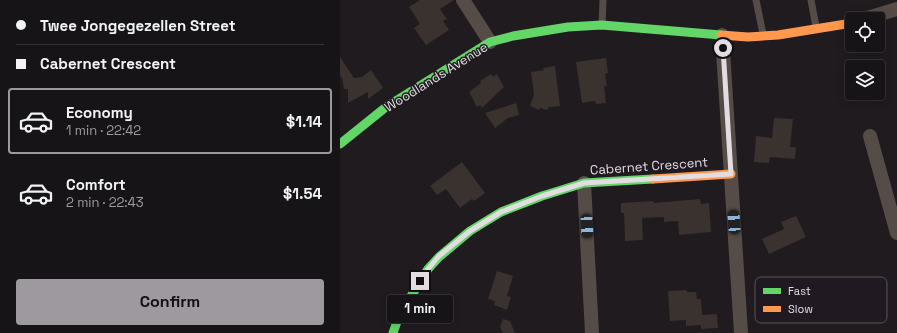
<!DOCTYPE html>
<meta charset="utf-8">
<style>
body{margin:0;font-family:"Space Grotesk",sans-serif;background:#201d20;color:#f1f3f6;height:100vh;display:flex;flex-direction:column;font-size:15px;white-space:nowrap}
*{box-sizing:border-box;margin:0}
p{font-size:13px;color:#9e9ea1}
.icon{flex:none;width:22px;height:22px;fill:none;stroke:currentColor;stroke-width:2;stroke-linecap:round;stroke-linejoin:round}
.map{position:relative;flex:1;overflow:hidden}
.details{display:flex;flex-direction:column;background:#171417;width:340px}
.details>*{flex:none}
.top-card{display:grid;align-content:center;height:88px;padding:0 16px;background:#171417}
.fabs{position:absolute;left:505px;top:12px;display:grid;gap:8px}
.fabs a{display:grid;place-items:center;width:40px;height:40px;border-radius:4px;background:#171417;box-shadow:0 2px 10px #0003,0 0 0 1px #363336;font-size:20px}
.end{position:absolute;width:18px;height:18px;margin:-9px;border:5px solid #e3dde2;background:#111;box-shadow:0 0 0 2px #111}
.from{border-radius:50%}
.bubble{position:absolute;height:28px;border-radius:4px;background:#171417;box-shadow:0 2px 10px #0003,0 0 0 1px #363336;font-size:13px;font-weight:700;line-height:28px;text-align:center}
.car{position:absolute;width:12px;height:24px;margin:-12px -6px;border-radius:5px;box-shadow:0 0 3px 1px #0007;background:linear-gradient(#222 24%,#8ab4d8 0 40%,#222 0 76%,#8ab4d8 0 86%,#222 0)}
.top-card b{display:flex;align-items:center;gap:14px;height:38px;font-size:15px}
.top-card b+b{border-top:1px solid #363336}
.top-card i{width:10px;height:10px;background:#f1f3f6}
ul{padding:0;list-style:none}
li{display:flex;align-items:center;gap:12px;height:66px;margin:0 8px 6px;padding:0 8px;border:2px solid transparent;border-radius:4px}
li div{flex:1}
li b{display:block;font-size:15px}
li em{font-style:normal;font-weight:700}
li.on{border-color:#9e999e}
li>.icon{width:36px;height:36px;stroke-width:1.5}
.cta{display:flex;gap:8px;margin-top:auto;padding:8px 16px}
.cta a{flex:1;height:46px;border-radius:4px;background:#9e999e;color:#111;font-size:16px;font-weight:700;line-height:46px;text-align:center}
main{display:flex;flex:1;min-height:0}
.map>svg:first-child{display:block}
.building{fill:#39322f}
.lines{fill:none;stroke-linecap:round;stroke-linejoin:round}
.lane{stroke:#564c47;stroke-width:7}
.street{stroke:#564c47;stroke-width:14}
.fast{stroke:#63d668;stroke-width:9}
.slow{stroke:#ff974d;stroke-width:9}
.route{stroke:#e3dde2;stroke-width:5}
.labels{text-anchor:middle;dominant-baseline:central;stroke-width:3;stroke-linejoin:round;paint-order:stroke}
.street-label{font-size:13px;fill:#e3dde2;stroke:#211921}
.key{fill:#211921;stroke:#5b545b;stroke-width:1}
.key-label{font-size:11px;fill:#e3dde2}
</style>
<main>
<section class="details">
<div class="top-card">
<b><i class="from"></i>Twee Jongegezellen Street</b>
<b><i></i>Cabernet Crescent</b>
</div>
<ul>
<li class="on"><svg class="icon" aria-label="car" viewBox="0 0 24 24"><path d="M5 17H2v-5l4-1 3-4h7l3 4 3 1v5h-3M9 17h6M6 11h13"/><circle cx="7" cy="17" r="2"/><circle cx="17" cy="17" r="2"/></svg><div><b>Economy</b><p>1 min · 22:42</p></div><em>$1.14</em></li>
<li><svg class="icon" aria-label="car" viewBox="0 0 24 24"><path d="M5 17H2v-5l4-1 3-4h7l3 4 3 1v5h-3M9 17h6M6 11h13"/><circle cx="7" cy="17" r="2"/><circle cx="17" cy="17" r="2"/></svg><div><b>Comfort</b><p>2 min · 22:43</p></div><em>$1.54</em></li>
</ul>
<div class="cta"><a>Confirm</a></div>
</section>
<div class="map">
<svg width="557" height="333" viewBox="0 0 557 333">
<rect width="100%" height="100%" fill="#1f1b1f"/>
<path class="building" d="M 80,0 L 114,0 L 100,9 L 107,19 L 103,21 L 109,30 L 86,45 L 74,28 L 80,24 L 69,7 Z
M 0,57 L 14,78 L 22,77 L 31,70 L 43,88 L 28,99 L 28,92 L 8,103 L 8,89 L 4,89 L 2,78 L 0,75 Z
M 266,58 L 268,73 L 265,74 L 267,86 L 264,86 L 266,103 L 256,104 L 255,101 L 242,103 L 236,62 Z
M 215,66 L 220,106 L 209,107 L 207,110 L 200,108 L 199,110 L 190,106 L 194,94 L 191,72 L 204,70 L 203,68 Z
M 151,74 L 153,77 L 157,74 L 164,87 L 142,108 L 140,105 L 137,107 L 129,92 L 141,83 L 140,81 Z
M 176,103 L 179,115 L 168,118 L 155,128 L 145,113 Z
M 434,118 L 453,119 L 450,147 L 456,147 L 455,159 L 430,157 L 429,163 L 414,162 L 416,136 L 432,138 Z
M 122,162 L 145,193 L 134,201 L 132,199 L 120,208 L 106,189 L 97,195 L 90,186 Z
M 360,199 L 361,204 L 369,203 L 371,232 L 339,235 L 338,221 L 324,222 L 324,217 L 302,218 L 303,240 L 285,241 L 284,213 L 281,213 L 281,203 L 313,201 L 314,203 Z
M 456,216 L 466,237 L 429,254 L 422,239 L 444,229 L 441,222 Z
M 157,271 L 173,276 L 167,296 L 171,297 L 167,310 L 154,305 L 155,301 L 148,299 Z
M 347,290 L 347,292 L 356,292 L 357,299 L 361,299 L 362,315 L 377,314 L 378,328 L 361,329 L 361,325 L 346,326 L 346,320 L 330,321 L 328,291 Z
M 163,319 L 170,321 L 175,333 L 163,333 L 160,327 Z"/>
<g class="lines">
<path class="lane" d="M 416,0 L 423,34
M 471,0 L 476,27
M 262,25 L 263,0"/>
<path class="street" d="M 123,0 L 150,42
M 524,19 L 557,9
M 382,35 L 401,333
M 530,136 L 557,233
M 244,183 L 252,333"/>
<path class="fast" d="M 0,144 L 46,107 L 150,42 L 173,36 L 228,27 L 262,25 L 381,35
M 53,333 L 58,319 L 65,306 L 88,269 L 99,257 L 130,231 L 161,212 L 202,196 L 244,183 L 313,179"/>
<path class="slow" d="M 381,35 L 408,37 L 438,35 L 512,23
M 313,179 L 391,174"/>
</g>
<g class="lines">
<path class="route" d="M 80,281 L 88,269 L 99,256 L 130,231 L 161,212 L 202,196 L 244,183 L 391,174 L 383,48"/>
</g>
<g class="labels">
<g class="street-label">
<text transform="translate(96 77) rotate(-32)">Woodlands Avenue</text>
<text transform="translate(309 166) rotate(-4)">Cabernet Crescent</text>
</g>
</g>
<rect x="415" y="277" width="132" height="46" rx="6" class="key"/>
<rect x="423" y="288" width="18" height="6" fill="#63d668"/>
<rect x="423" y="306" width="18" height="6" fill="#ff974d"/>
<g class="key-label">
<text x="448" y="295">Fast</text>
<text x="448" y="313">Slow</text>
</g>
</svg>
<div class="fabs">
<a><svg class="icon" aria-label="locate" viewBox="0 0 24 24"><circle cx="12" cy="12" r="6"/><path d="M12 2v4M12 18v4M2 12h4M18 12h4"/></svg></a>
<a><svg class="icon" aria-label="layers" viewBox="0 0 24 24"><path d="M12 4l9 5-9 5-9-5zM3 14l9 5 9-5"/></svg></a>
</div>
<i class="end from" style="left:383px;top:48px"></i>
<i class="end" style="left:80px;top:281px"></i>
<div class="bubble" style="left:47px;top:295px;width:66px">1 min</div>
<i class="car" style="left:394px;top:222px;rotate:356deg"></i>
<i class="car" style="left:247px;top:226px;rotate:177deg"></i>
</div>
</main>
